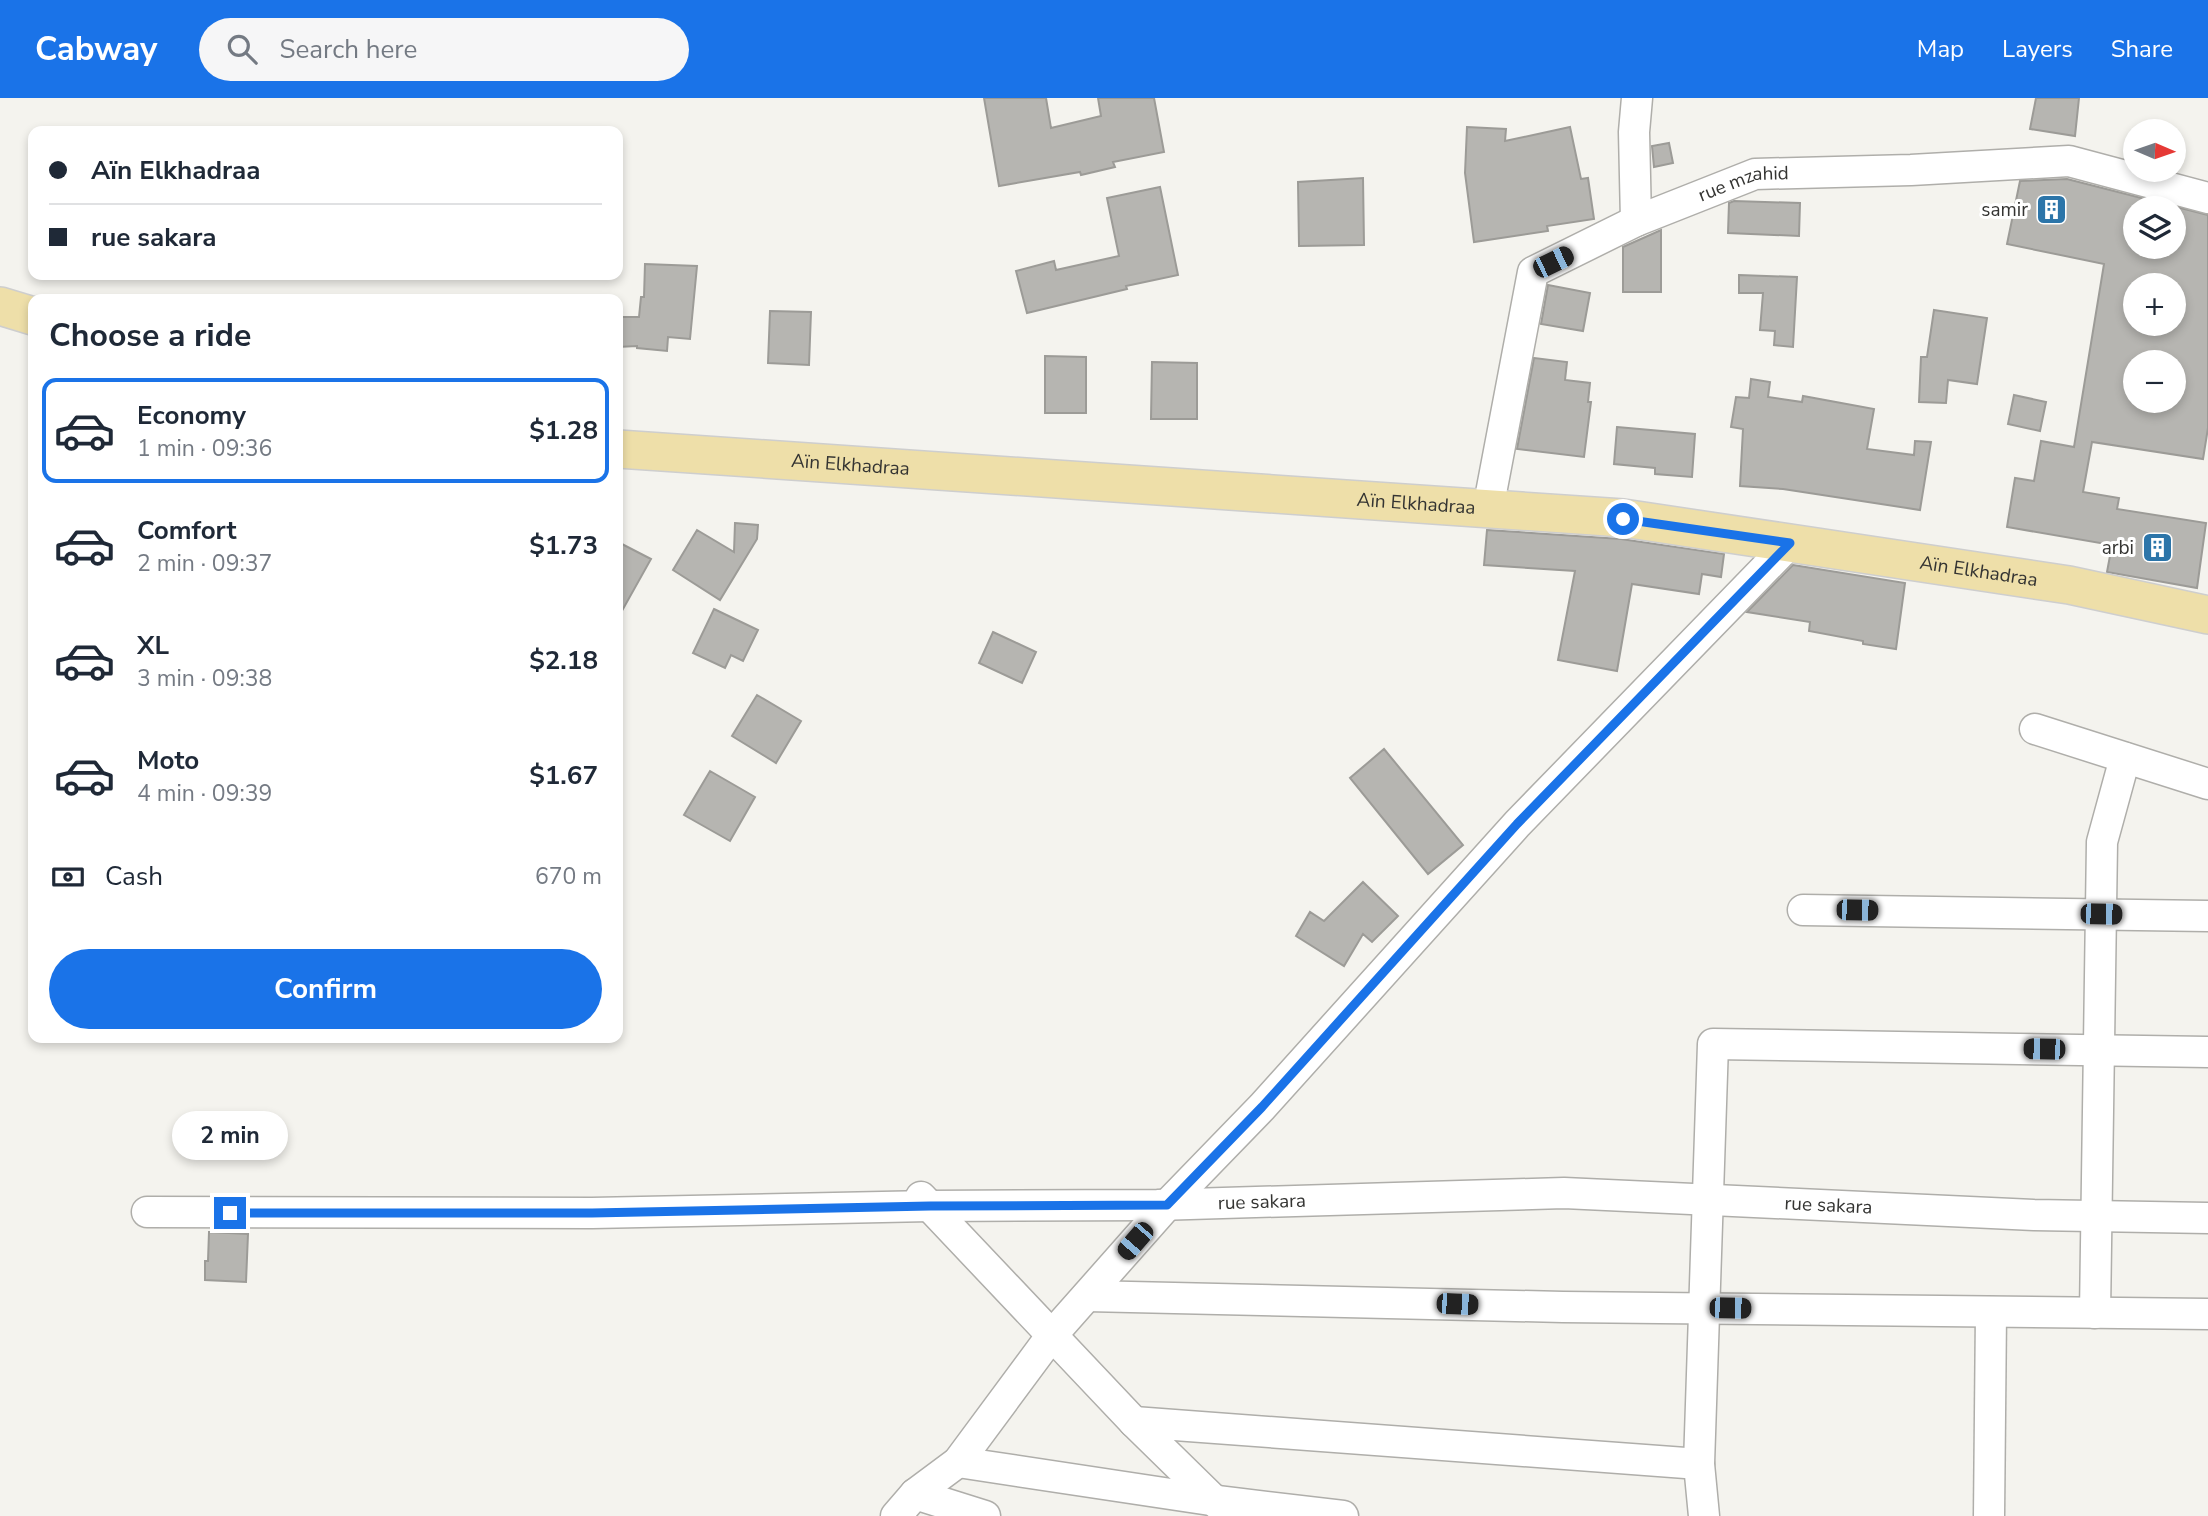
<!DOCTYPE html>
<meta charset="utf-8">
<style>
body{margin:0;font-family:"Nunito Sans",sans-serif;background:#f6f6f7;color:#1f2937;height:100vh;display:flex;flex-direction:column;font-size:26px;white-space:nowrap}
*{box-sizing:border-box;margin:0}
p{font-size:23px;color:#747a83}
.icon{flex:none;width:38px;height:38px;fill:none;stroke:currentColor;stroke-width:2;stroke-linecap:round;stroke-linejoin:round}
.map{position:relative;flex:1;overflow:hidden}
.details{position:absolute;left:28px;top:196px;width:595px;height:749px;display:flex;flex-direction:column;background:#fff;border-radius:14px;box-shadow:0 4px 10px #0003}
.details>*{flex:none}
.guide{position:absolute;left:28px;top:28px;width:595px;height:154px;border-radius:14px;box-shadow:0 4px 10px #0003;display:grid;align-content:center;height:154px;padding:0 21px;background:#fff}
.needle{width:46px;rotate:92deg}
.tools{position:absolute;left:2123px;top:21px;display:grid;gap:14px}
.tools a{display:grid;place-items:center;width:63px;height:63px;border-radius:50%;background:#fff;box-shadow:0 4px 10px #0003;font-size:35px}
.end{position:absolute;width:32px;height:32px;margin:-16px;border:9px solid #1a73e8;background:#fff;box-shadow:0 0 0 4px #fff}
.from{border-radius:50%}
.bubble{position:absolute;height:49px;border-radius:24px;background:#fff;box-shadow:0 4px 10px #0003;font-size:23px;font-weight:700;line-height:49px;text-align:center}
.car{position:absolute;width:21px;height:42px;margin:-21px -10px;border-radius:9px;box-shadow:0 0 5px 2px #0007;background:linear-gradient(#222 24%,#8ab4d8 0 40%,#222 0 76%,#8ab4d8 0 86%,#222 0)}
.guide b{display:flex;align-items:center;gap:24px;height:66px;font-size:26px}
.guide b+b{border-top:2px solid #e0e1e3}
.guide i{width:18px;height:18px;background:#1f2937}
ul{padding:0;list-style:none}
li{display:flex;align-items:center;gap:21px;height:105px;margin:0 14px 10px;padding:0 7px;border:4px solid transparent;border-radius:14px}
li div{flex:1}
li b{display:block;font-size:26px}
li em{font-style:normal;font-weight:700}
li.selected{border-color:#1a73e8}
li>.icon{width:63px;height:63px;stroke-width:1.5}
h2{padding:0 21px;font-size:32px;line-height:84px}
.pay{display:flex;align-items:center;gap:18px;height:77px;padding:0 21px;font-size:26px}
.pay p{margin-inline-start:auto}
.primary-button{display:flex;gap:14px;margin-top:auto;padding:14px 21px}
.primary-button a{flex:1;height:80px;border-radius:42px;background:#1a73e8;color:#fff;font-size:28px;font-weight:700;line-height:80px;text-align:center}
header{display:flex;align-items:center;gap:42px;box-sizing:border-box;height:98px;padding:0 35px;background:#1a73e8;color:#fff}
header strong{font-size:33px}
nav{display:flex;gap:38px;margin-inline-start:auto;font-size:24px}
.search{width:490px;height:63px;background:#f6f6f7;display:flex;align-items:center;gap:18px;box-sizing:border-box;padding:0 24px;border-radius:38px;color:#747a83;font-size:26px}
.map>svg:first-child{display:block}
.building{fill:#b6b5b1;stroke:#9c9b97;stroke-width:2;fill-rule:evenodd}
.lines{fill:none;stroke-linecap:round;stroke-linejoin:round}
.minor-casing{stroke:#afaeaa;stroke-width:33}
.major-casing{stroke:#cecece;stroke-width:40}
.minor{stroke:#fff;stroke-width:30}
.major{stroke:#eedfa9;stroke-width:37}
.route{stroke:#1a73e8;stroke-width:9}
.labels{text-anchor:middle;dominant-baseline:central;stroke-width:6;stroke-linejoin:round;paint-order:stroke}
.street-label{font-size:19px;fill:#343432;stroke:#fff}
.poi-label{font-size:19px;fill:#343432;stroke:#fff;text-anchor:end}
</style>
<header>
<strong>Cabway</strong>
<div class="search"><svg class="icon" aria-label="search" viewBox="0 0 24 24"><circle cx="10" cy="10" r="6"/><path d="M15 15l6 6"/></svg>Search here</div>
<nav><a>Map</a><a>Layers</a><a>Share</a></nav>
</header>
<div class="map">
<svg width="2208" height="1418" viewBox="0 0 2208 1418">
<rect width="100%" height="100%" fill="#f4f3ee"/>
<path class="building" d="M 984,0 L 1046,0 L 1051,30 L 1101,18 L 1098,0 L 1154,0 L 1164,54 L 1113,64 L 1115,69 L 1081,77 L 1080,74 L 999,88 Z
M 2036,0 L 2079,0 L 2075,38 L 2030,31 Z
M 1467,29 L 1506,31 L 1505,43 L 1570,29 L 1581,81 L 1588,80 L 1594,121 L 1547,128 L 1548,133 L 1474,144 L 1465,75 Z
M 1669,45 L 1673,65 L 1654,69 L 1652,48 Z
M 1363,80 L 1364,147 L 1299,148 L 1298,84 Z
M 2067,81 L 2208,117 L 2208,330 L 2203,361 L 2092,344 L 2083,394 L 2119,400 L 2117,411 L 2206,425 L 2197,490 L 2107,474 L 2112,447 L 2007,429 L 2015,380 L 2034,383 L 2041,343 L 2074,349 L 2104,166 L 2007,146 L 2020,83 ZM 2135,110 L 2174,110 L 2174,149 L 2135,149 ZM 2135,187 L 2174,187 L 2174,226 L 2135,226 ZM 2135,264 L 2174,264 L 2174,303 L 2135,303 Z
M 1160,89 L 1178,177 L 1126,188 L 1127,191 L 1027,215 L 1016,173 L 1054,163 L 1056,172 L 1119,158 L 1107,100 Z
M 1734,103 L 1800,105 L 1799,138 L 1728,135 L 1729,105 Z
M 1661,132 L 1661,194 L 1623,194 L 1623,149 Z
M 645,166 L 697,168 L 690,241 L 668,239 L 667,253 L 637,250 L 637,248 L 618,249 L 618,219 L 639,219 L 641,199 L 644,199 Z
M 1739,177 L 1797,179 L 1793,249 L 1774,247 L 1775,233 L 1760,232 L 1763,195 L 1739,195 Z
M 1548,187 L 1590,195 L 1583,233 L 1541,226 Z
M 1934,212 L 1987,220 L 1977,286 L 1948,282 L 1946,305 L 1919,304 L 1921,259 L 1927,259 Z
M 770,213 L 811,214 L 809,267 L 768,265 Z
M 1045,258 L 1086,259 L 1086,315 L 1045,315 Z
M 1534,260 L 1567,264 L 1565,282 L 1590,285 L 1588,304 L 1591,304 L 1584,359 L 1517,351 Z
M 1152,264 L 1197,265 L 1197,321 L 1151,321 Z
M 1751,281 L 1770,284 L 1768,299 L 1802,304 L 1803,298 L 1874,311 L 1867,351 L 1914,357 L 1915,343 L 1931,344 L 1920,412 L 1783,391 L 1740,388 L 1743,331 L 1731,329 L 1736,299 L 1749,300 Z
M 2014,297 L 2046,304 L 2040,333 L 2008,326 Z
M 1617,329 L 1695,336 L 1692,379 L 1655,376 L 1655,370 L 1614,366 Z
M 735,425 L 758,427 L 757,441 L 720,502 L 673,472 L 697,432 L 734,454 Z
M 1487,432 L 1621,441 L 1724,456 L 1721,479 L 1702,476 L 1699,496 L 1632,486 L 1617,573 L 1558,562 L 1575,473 L 1484,467 Z
M 618,444 L 651,461 L 618,520 Z
M 1793,467 L 1905,485 L 1896,551 L 1863,546 L 1863,543 L 1809,533 L 1810,524 L 1747,514 Z
M 714,511 L 758,532 L 743,563 L 731,557 L 725,570 L 693,555 Z
M 993,534 L 1036,554 L 1022,585 L 979,565 Z
M 757,597 L 801,623 L 776,665 L 732,638 Z
M 1384,651 L 1463,747 L 1428,776 L 1350,680 Z
M 710,673 L 755,699 L 730,743 L 684,717 Z
M 1363,784 L 1398,818 L 1372,844 L 1363,836 L 1344,868 L 1296,838 L 1310,814 L 1324,823 Z
M 209,1134 L 248,1136 L 246,1184 L 205,1182 L 205,1163 L 208,1163 Z"/>
<g class="lines">
<defs>
<g id="minor">
<path d="M 1636,123 L 1634,34 L 1637,0"/>
<path id="s1" d="M 1488,411 L 1533,174 L 1636,123 L 1755,76 L 1911,72 L 2069,63 L 2208,100"/>
<path d="M 2035,631 L 2208,686"/>
<path d="M 1803,812 L 2208,818"/>
<path d="M 921,1099 L 1134,1324 L 1230,1418"/>
<path id="s2" d="M 147,1114 L 592,1115 L 930,1108 L 1157,1107 L 1564,1095 L 2034,1117 L 2208,1120"/>
<path d="M 1087,1198 L 1563,1209 L 2208,1216"/>
<path d="M 2095,1215 L 2102,744 L 2125,660"/>
<path d="M 1134,1324 L 1699,1366"/>
<path d="M 958,1364 L 1217,1403 L 1343,1418"/>
<path d="M 915,1396 L 985,1418"/>
<path d="M 896,1418 L 915,1396 L 958,1364 L 1052,1237 L 1167,1107 L 1262,1009 L 1517,726 L 1790,445"/>
<path d="M 1704,1418 L 1699,1366 L 1713,946 L 2208,954"/>
<path d="M 1989,1418 L 1991,1214"/>
</g>
<g id="major">
<path d="M 0,208 L 33,218"/>
<path id="s3" d="M 618,351 L 1623,420 L 2069,487 L 2208,517"/>
</g>
</defs>
<use href="#minor" class="minor-casing"/>
<use href="#major" class="major-casing"/>
<use href="#minor" class="minor"/>
<use href="#major" class="major"/>
</g>
<g class="lines">
<path class="route" d="M 230,1115 L 592,1115 L 930,1108 L 1167,1107 L 1262,1009 L 1517,726 L 1790,445 L 1623,421"/>
</g>
<defs>
<symbol id="building-square" viewBox="-11 -11 22 22"><rect x="-9" y="-9" width="18" height="18" rx="4" fill="#2c75a9" stroke="#fff"/><path d="M-4-6H4V6H1V3H-1V6H-4ZM-2.5-4.3h1.7v1.8h-1.7ZM.8-4.3h1.7v1.8H.8ZM-2.5-1h1.7V.8h-1.7ZM.8-1h1.7V.8H.8Z" fill="#fff"/></symbol>
</defs>
<g fill-rule="evenodd">
<use href="#building-square" x="2034" y="94" width="35" height="35"/>
<use href="#building-square" x="2140" y="432" width="35" height="35"/>
</g>
<g class="labels">
<g class="street-label">
<text stroke="none"><textPath href="#s1" startOffset="471">rue mzahid</textPath></text>
<text stroke="none"><textPath href="#s3" startOffset="233">Aïn Elkhadraa</textPath></text>
<text stroke="none"><textPath href="#s3" startOffset="800">Aïn Elkhadraa</textPath></text>
<text stroke="none"><textPath href="#s3" startOffset="1367">Aïn Elkhadraa</textPath></text>
<text stroke="none"><textPath href="#s2" startOffset="1115">rue sakara</textPath></text>
<text stroke="none"><textPath href="#s2" startOffset="1682">rue sakara</textPath></text>
</g>
<g class="poi-label">
<text x="2028" y="112">samir</text>
<text x="2134" y="450">arbi</text>
</g>
</g>
</svg>
<div class="tools">
<a><svg class="needle" viewBox="-14 -14 28 28"><path d="M0-13l5 13h-10z" fill="#e53935"/><path d="M0 13l5-13h-10z" fill="#747a83"/></svg></a>
<a><svg class="icon" aria-label="layers" viewBox="0 0 24 24"><path d="M12 4l9 5-9 5-9-5zM3 14l9 5 9-5"/></svg></a>
<a>+</a>
<a>−</a>
</div>
<i class="end from" style="left:1623px;top:421px"></i>
<i class="end" style="left:230px;top:1115px"></i>
<div class="bubble" style="left:172px;top:1013px;width:116px">2 min</div>
<i class="car" style="left:1553px;top:164px;rotate:64deg"></i>
<i class="car" style="left:1857px;top:812px;rotate:91deg"></i>
<i class="car" style="left:2101px;top:816px;rotate:91deg"></i>
<i class="car" style="left:2044px;top:951px;rotate:271deg"></i>
<i class="car" style="left:1135px;top:1143px;rotate:221deg"></i>
<i class="car" style="left:1457px;top:1206px;rotate:92deg"></i>
<i class="car" style="left:1730px;top:1210px;rotate:91deg"></i>
<div class="guide">
<b><i class="from"></i>Aïn Elkhadraa</b>
<b><i></i>rue sakara</b>
</div>
<section class="details">
<h2>Choose a ride</h2>
<ul>
<li class="selected"><svg class="icon" aria-label="car" viewBox="0 0 24 24"><path d="M5 17H2v-5l4-1 3-4h7l3 4 3 1v5h-3M9 17h6M6 11h13"/><circle cx="7" cy="17" r="2"/><circle cx="17" cy="17" r="2"/></svg><div><b>Economy</b><p>1 min · 09:36</p></div><em>$1.28</em></li>
<li><svg class="icon" aria-label="car" viewBox="0 0 24 24"><path d="M5 17H2v-5l4-1 3-4h7l3 4 3 1v5h-3M9 17h6M6 11h13"/><circle cx="7" cy="17" r="2"/><circle cx="17" cy="17" r="2"/></svg><div><b>Comfort</b><p>2 min · 09:37</p></div><em>$1.73</em></li>
<li><svg class="icon" aria-label="car" viewBox="0 0 24 24"><path d="M5 17H2v-5l4-1 3-4h7l3 4 3 1v5h-3M9 17h6M6 11h13"/><circle cx="7" cy="17" r="2"/><circle cx="17" cy="17" r="2"/></svg><div><b>XL</b><p>3 min · 09:38</p></div><em>$2.18</em></li>
<li><svg class="icon" aria-label="car" viewBox="0 0 24 24"><path d="M5 17H2v-5l4-1 3-4h7l3 4 3 1v5h-3M9 17h6M6 11h13"/><circle cx="7" cy="17" r="2"/><circle cx="17" cy="17" r="2"/></svg><div><b>Moto</b><p>4 min · 09:39</p></div><em>$1.67</em></li>
</ul>
<div class="pay"><svg class="icon" aria-label="cash" viewBox="0 0 24 24"><path d="M3 7h18v10H3z"/><circle cx="12" cy="12" r="2"/></svg>Cash<p>670 m</p></div>
<div class="primary-button"><a>Confirm</a></div>
</section>
</div>
